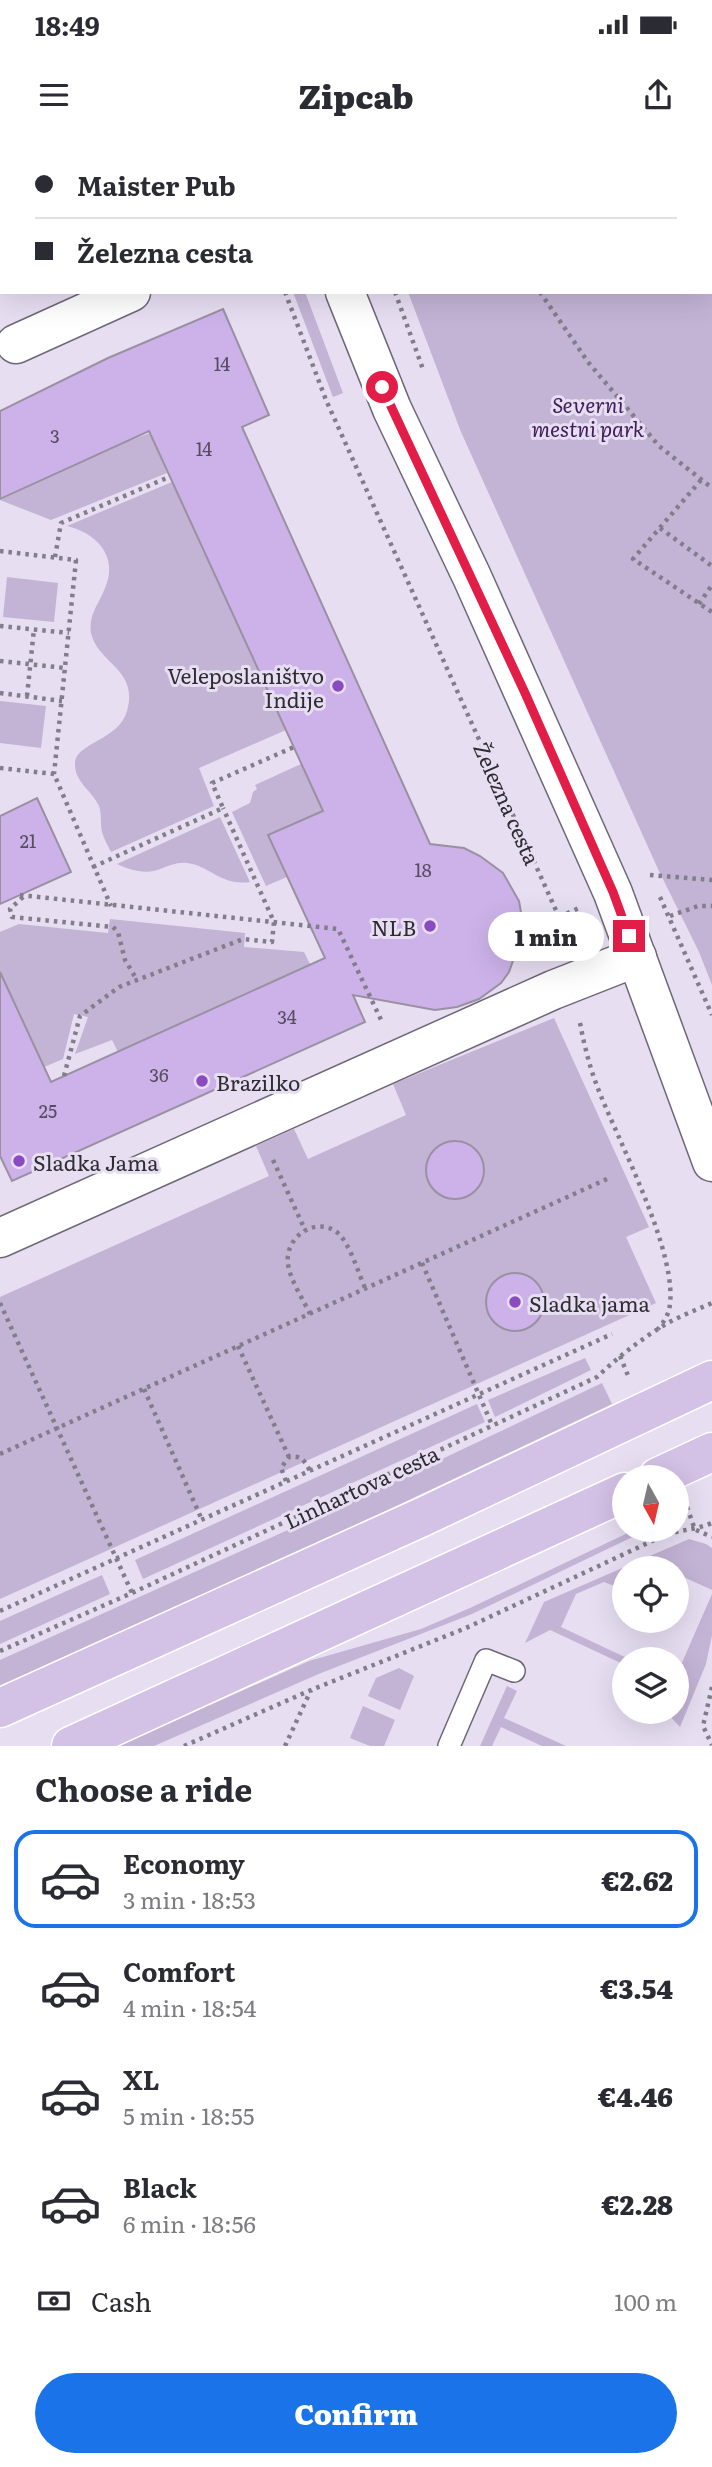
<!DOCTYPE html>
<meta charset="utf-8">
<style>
body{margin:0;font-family:Literata,serif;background:#f7f7f7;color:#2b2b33;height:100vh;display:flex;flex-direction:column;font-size:26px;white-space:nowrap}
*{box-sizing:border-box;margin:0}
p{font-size:23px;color:#7c7c81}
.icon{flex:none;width:38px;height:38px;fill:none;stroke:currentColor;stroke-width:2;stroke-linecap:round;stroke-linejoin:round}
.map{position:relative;height:1606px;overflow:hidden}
.sheet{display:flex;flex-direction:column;background:#fff;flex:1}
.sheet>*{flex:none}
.guide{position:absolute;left:0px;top:0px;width:712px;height:154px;box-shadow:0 7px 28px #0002;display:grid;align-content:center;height:154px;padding:0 35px;background:#fff}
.needle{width:46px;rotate:172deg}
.controls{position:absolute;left:612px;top:1325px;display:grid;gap:14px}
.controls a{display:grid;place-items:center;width:77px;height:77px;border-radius:50%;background:#fff;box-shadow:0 7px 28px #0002;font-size:35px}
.end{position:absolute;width:32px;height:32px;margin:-16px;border:9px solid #e11d48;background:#fff;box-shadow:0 0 0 4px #fff}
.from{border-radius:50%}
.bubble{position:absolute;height:49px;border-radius:24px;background:#fff;box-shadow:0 7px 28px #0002;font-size:23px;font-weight:800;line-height:49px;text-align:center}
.guide b{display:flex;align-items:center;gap:24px;height:66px;font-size:26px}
.guide b+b{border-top:2px solid #e1e1e2}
.guide i{width:18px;height:18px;background:#2b2b33}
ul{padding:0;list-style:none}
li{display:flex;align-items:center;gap:21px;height:98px;margin:0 14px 10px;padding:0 21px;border:4px solid transparent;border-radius:21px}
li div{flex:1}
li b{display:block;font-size:26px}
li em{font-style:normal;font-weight:800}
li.selected{border-color:#1a73e8}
li>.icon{width:63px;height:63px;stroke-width:1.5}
h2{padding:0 35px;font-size:32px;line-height:84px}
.pay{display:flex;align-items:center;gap:18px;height:77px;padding:0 35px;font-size:26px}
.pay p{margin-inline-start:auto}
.cta{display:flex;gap:14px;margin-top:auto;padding:14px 35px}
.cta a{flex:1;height:80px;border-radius:42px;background:#1a73e8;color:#fff;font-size:28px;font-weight:800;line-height:80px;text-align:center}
.status{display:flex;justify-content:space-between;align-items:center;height:49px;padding:0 35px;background:#fff;direction:ltr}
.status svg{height:19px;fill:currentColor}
header{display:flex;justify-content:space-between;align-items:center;height:91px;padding:0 35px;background:#fff;font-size:32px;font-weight:800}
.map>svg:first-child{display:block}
.green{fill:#c3b3d5}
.building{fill:#ccb2e9;stroke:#9991a2;stroke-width:2}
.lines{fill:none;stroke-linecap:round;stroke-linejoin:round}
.lane-casing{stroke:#6f6778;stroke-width:24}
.street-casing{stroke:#6f6778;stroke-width:41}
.secondary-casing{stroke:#6f6778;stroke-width:41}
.primary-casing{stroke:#fff;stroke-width:41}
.path{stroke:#827d8a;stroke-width:4.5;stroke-dasharray:3.5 5;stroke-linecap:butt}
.lane{stroke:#fff;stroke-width:21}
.street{stroke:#fff;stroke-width:38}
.secondary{stroke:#fff;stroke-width:38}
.primary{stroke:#d3c1e6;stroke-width:38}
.route{stroke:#e11d48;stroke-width:9}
.poi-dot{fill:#8b4bc0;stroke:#e7def2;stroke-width:2.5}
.labels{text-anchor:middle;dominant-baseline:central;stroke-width:6;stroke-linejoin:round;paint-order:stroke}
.number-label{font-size:18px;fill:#564d60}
.park-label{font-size:21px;font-style:italic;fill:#3e1b5b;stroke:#e7def2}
.poi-label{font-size:21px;fill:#2e2b32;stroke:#e7def2;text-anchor:start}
.street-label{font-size:21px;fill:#2e2b32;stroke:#e7def2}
</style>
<div class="status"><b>18:49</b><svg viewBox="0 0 49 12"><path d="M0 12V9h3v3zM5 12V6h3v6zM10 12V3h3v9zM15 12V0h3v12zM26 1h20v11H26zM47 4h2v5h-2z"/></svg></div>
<header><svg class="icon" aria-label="menu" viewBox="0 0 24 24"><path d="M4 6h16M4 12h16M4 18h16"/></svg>Zipcab<svg class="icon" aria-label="share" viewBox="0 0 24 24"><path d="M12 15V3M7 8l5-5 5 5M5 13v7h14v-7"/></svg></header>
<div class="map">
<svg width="712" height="1606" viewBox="0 0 712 1606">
<rect width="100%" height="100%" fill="#e7def2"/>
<path class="green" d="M 368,0 L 712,0 L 712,845 L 699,812 L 658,729 L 461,292 L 408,152 L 710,152 L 710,2 Z
M 293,152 L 305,152 L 343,253 L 333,257 Z
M 150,293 L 167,333 L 51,380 L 0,360 L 115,306 Z
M 172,342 L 286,590 L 199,628 L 214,666 L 111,712 C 108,706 104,699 102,692 C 100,684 102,674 99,666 C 93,652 75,642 75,625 C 73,603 119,601 127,571 C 139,529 98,524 91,493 C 88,475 99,464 105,448 C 119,416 96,393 67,386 Z
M 7,437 L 58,443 L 54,482 L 3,477 Z
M 0,561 L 46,566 L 41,608 L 0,603 Z
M 301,624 L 323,671 L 268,695 L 287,737 L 266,746 L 232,672 L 250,663 L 253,652 L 257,649 L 255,645 Z
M 220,677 L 250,742 C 220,746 211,726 187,723 C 177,722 169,726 160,729 C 146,735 130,730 117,724 Z
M 110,779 L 245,793 L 244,807 L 304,812 L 310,824 L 118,912 L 112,900 L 75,914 L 88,877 L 74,874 L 63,919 L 44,927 L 0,832 L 0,792 L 19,784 L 108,793 Z
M 554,878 L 649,1087 L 626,1097 L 656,1163 L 0,1459 L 0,1157 L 269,1036 L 256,1006 L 260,1004 L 294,989 L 308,1019 L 406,975 L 393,944 Z
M 585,1218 L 591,1230 L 495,1277 L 488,1260 Z
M 602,1243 L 612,1264 L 390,1369 L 0,1546 L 0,1520 L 383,1347 Z
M 477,1264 L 485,1282 L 143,1439 L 135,1420 Z
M 634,1390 L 647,1390 L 472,1474 L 321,1533 L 154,1606 L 118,1606 L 309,1521 L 421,1489 L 470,1468 Z
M 689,1399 L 706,1404 L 712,1408 L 712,1450 L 677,1434 L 677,1428 L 665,1428 L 650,1421 L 647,1428 L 625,1428 L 625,1450 L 604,1442 L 576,1454 L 561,1487 L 629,1519 L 625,1519 L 625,1525 L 550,1490 L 525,1503 L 544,1462 Z
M 102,1435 L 110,1454 L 0,1504 L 0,1481 Z
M 712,1454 L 712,1495 L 706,1524 L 680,1587 L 666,1572 L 677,1572 L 677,1534 Z
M 399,1528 L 414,1536 L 400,1570 L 368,1556 L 376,1538 Z
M 507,1546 L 517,1551 L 504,1578 L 566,1606 L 542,1606 L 501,1587 L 492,1606 L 480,1606 Z
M 363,1566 L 395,1580 L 384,1606 L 370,1606 L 350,1598 Z"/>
<path class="building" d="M 223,169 L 269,275 L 242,287 L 430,704 L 464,708 L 480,716 L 503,733 L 519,761 L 522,778 L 521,798 L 509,832 L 501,843 L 479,859 L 457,867 L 435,870 L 353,855 L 365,882 L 12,1041 L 0,1016 L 0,832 L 51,942 L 325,818 L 268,695 L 323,671 L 149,291 L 0,359 L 0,271 L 108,218 Z
M 37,658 L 71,732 L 0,764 L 0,676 Z
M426 1030a29 29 0 1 1 58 0a29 29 0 1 1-58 0Z
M486 1162a29 29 0 1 1 58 0a29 29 0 1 1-58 0Z"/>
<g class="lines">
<defs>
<path id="lane" d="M 449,1606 L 486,1520 L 514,1531"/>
<path id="street" d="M 16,204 L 131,152
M 0,1098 L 553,850 L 637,817"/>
<path id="secondary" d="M 306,0 L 306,2
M 345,152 L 392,269 L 472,437 L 613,753 L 712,1022"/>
<path id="primary" d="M 658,1337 L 712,1312
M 0,1568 L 420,1378 L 712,1240
M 71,1606 L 625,1352"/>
</defs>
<use href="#lane" class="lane-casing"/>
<use href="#street" class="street-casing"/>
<use href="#secondary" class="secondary-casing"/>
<use href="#primary" class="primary-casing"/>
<path class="path" d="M 248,0 L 248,2
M 354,0 L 354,2
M 467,0 L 468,2
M 285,152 L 326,260 L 559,777 L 565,802
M 395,152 L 424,232
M 540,152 L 588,222 L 659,306 L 712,348
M 701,340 L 633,419 L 712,472
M 660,388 L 712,426
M 0,411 L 76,420 L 54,634
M 55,417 L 61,383 L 169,337
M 699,464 L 712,445
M 0,486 L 69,493
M 0,521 L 65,528
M 0,553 L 62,561
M 27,556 L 34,489
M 0,628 L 54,634 L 111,766
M 93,727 L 223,668 L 212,643 L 294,607
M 650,735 L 712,740
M 20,755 L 338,789 L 383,884
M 23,757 L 10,769 L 12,777 L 113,787 L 118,792 L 125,820 L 137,840
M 660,757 L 712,875
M 670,776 L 698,766 L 712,766
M 559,777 L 579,768
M 580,883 C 584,904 589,925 597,946 C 617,999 681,1117 669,1170 C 667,1177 663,1183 658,1189
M 64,936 L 80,876 L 119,847 L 243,799 L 272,802 L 274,782 L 223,668
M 273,1020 L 305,1090
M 422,1123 L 492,1285
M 0,1163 L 132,1453
M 310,1174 C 303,1159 290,1140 288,1124 C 284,1097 317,1074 339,1094 C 351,1107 358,1132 365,1148
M 238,1206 L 289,1317
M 620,1216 L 629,1238
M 144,1249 L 202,1380
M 0,1314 L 607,1039
M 286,1341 L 281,1328 L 289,1317 C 301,1315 304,1320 310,1331
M 687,1367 L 695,1390
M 696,1390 L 712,1397
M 0,1471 L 612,1194
M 0,1511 L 132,1453 L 597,1237 C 616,1219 636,1203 658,1189 C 674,1178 694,1171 712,1163
M 712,1547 L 703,1586 L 712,1605
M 184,1606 L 311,1550 L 466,1488 L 667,1394 C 683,1390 697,1389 712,1383
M 285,1606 L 311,1550"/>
<use href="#lane" class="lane"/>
<use href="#street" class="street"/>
<use href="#secondary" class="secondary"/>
<use href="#primary" class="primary"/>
</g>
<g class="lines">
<path class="route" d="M 382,247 L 525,553 L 613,752 L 629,796"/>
</g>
<g class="poi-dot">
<circle cx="338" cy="546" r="7"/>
<circle cx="430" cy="786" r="7"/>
<circle cx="202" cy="941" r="7"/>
<circle cx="19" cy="1021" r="7"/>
<circle cx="515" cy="1162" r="7"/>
</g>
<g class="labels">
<g class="number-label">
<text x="222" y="223">14</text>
<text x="55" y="295">3</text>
<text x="204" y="308">14</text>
<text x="28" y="700">21</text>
<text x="423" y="729">18</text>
<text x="287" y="876">34</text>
<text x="159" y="934">36</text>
<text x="48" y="970">25</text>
</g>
<g class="park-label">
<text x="588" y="263">Severni<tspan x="588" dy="24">mestni park</tspan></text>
</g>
<g class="poi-label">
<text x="324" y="534" text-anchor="end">Veleposlaništvo<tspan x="324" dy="24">Indije</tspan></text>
<text x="416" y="786" text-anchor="end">NLB</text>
<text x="216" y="941">Brazilko</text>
<text x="33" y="1021">Sladka Jama</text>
<text x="529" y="1162">Sladka jama</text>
</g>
<g class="street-label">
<text transform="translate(508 663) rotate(66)">Železna cesta</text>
<text transform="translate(361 1346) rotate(-25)">Linhartova cesta</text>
</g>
</g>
</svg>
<div class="controls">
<a><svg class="needle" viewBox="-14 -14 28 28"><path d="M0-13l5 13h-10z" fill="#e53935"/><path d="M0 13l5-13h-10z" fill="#7c7c81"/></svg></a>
<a><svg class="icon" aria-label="locate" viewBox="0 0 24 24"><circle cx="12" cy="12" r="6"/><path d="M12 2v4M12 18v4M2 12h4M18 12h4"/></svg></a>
<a><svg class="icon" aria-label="layers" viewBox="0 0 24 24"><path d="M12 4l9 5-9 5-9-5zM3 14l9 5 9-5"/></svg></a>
</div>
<i class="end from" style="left:382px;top:247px"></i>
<i class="end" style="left:629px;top:796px"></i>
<div class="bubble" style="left:488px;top:772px;width:116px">1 min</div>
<div class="guide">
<b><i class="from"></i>Maister Pub</b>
<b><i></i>Železna cesta</b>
</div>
</div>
<section class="sheet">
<h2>Choose a ride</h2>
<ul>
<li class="selected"><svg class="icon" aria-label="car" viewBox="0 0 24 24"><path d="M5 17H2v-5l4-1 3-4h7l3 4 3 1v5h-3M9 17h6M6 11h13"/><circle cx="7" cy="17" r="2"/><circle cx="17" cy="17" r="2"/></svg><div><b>Economy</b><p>3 min · 18:53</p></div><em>€2.62</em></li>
<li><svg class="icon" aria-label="car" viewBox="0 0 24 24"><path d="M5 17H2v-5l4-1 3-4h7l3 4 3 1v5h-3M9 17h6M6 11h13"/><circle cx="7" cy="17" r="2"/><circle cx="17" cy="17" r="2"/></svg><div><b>Comfort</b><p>4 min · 18:54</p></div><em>€3.54</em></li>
<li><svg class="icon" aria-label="car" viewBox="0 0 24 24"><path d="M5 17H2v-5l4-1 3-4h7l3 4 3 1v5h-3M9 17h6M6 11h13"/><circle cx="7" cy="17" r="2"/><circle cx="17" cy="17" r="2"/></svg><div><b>XL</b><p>5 min · 18:55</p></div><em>€4.46</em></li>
<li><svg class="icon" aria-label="car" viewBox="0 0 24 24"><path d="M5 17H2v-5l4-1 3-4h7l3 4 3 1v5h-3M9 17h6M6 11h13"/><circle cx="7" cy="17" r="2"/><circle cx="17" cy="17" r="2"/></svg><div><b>Black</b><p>6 min · 18:56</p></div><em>€2.28</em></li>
</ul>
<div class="pay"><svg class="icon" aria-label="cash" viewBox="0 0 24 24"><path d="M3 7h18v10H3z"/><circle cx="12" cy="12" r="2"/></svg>Cash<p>100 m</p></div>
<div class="cta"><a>Confirm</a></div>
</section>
